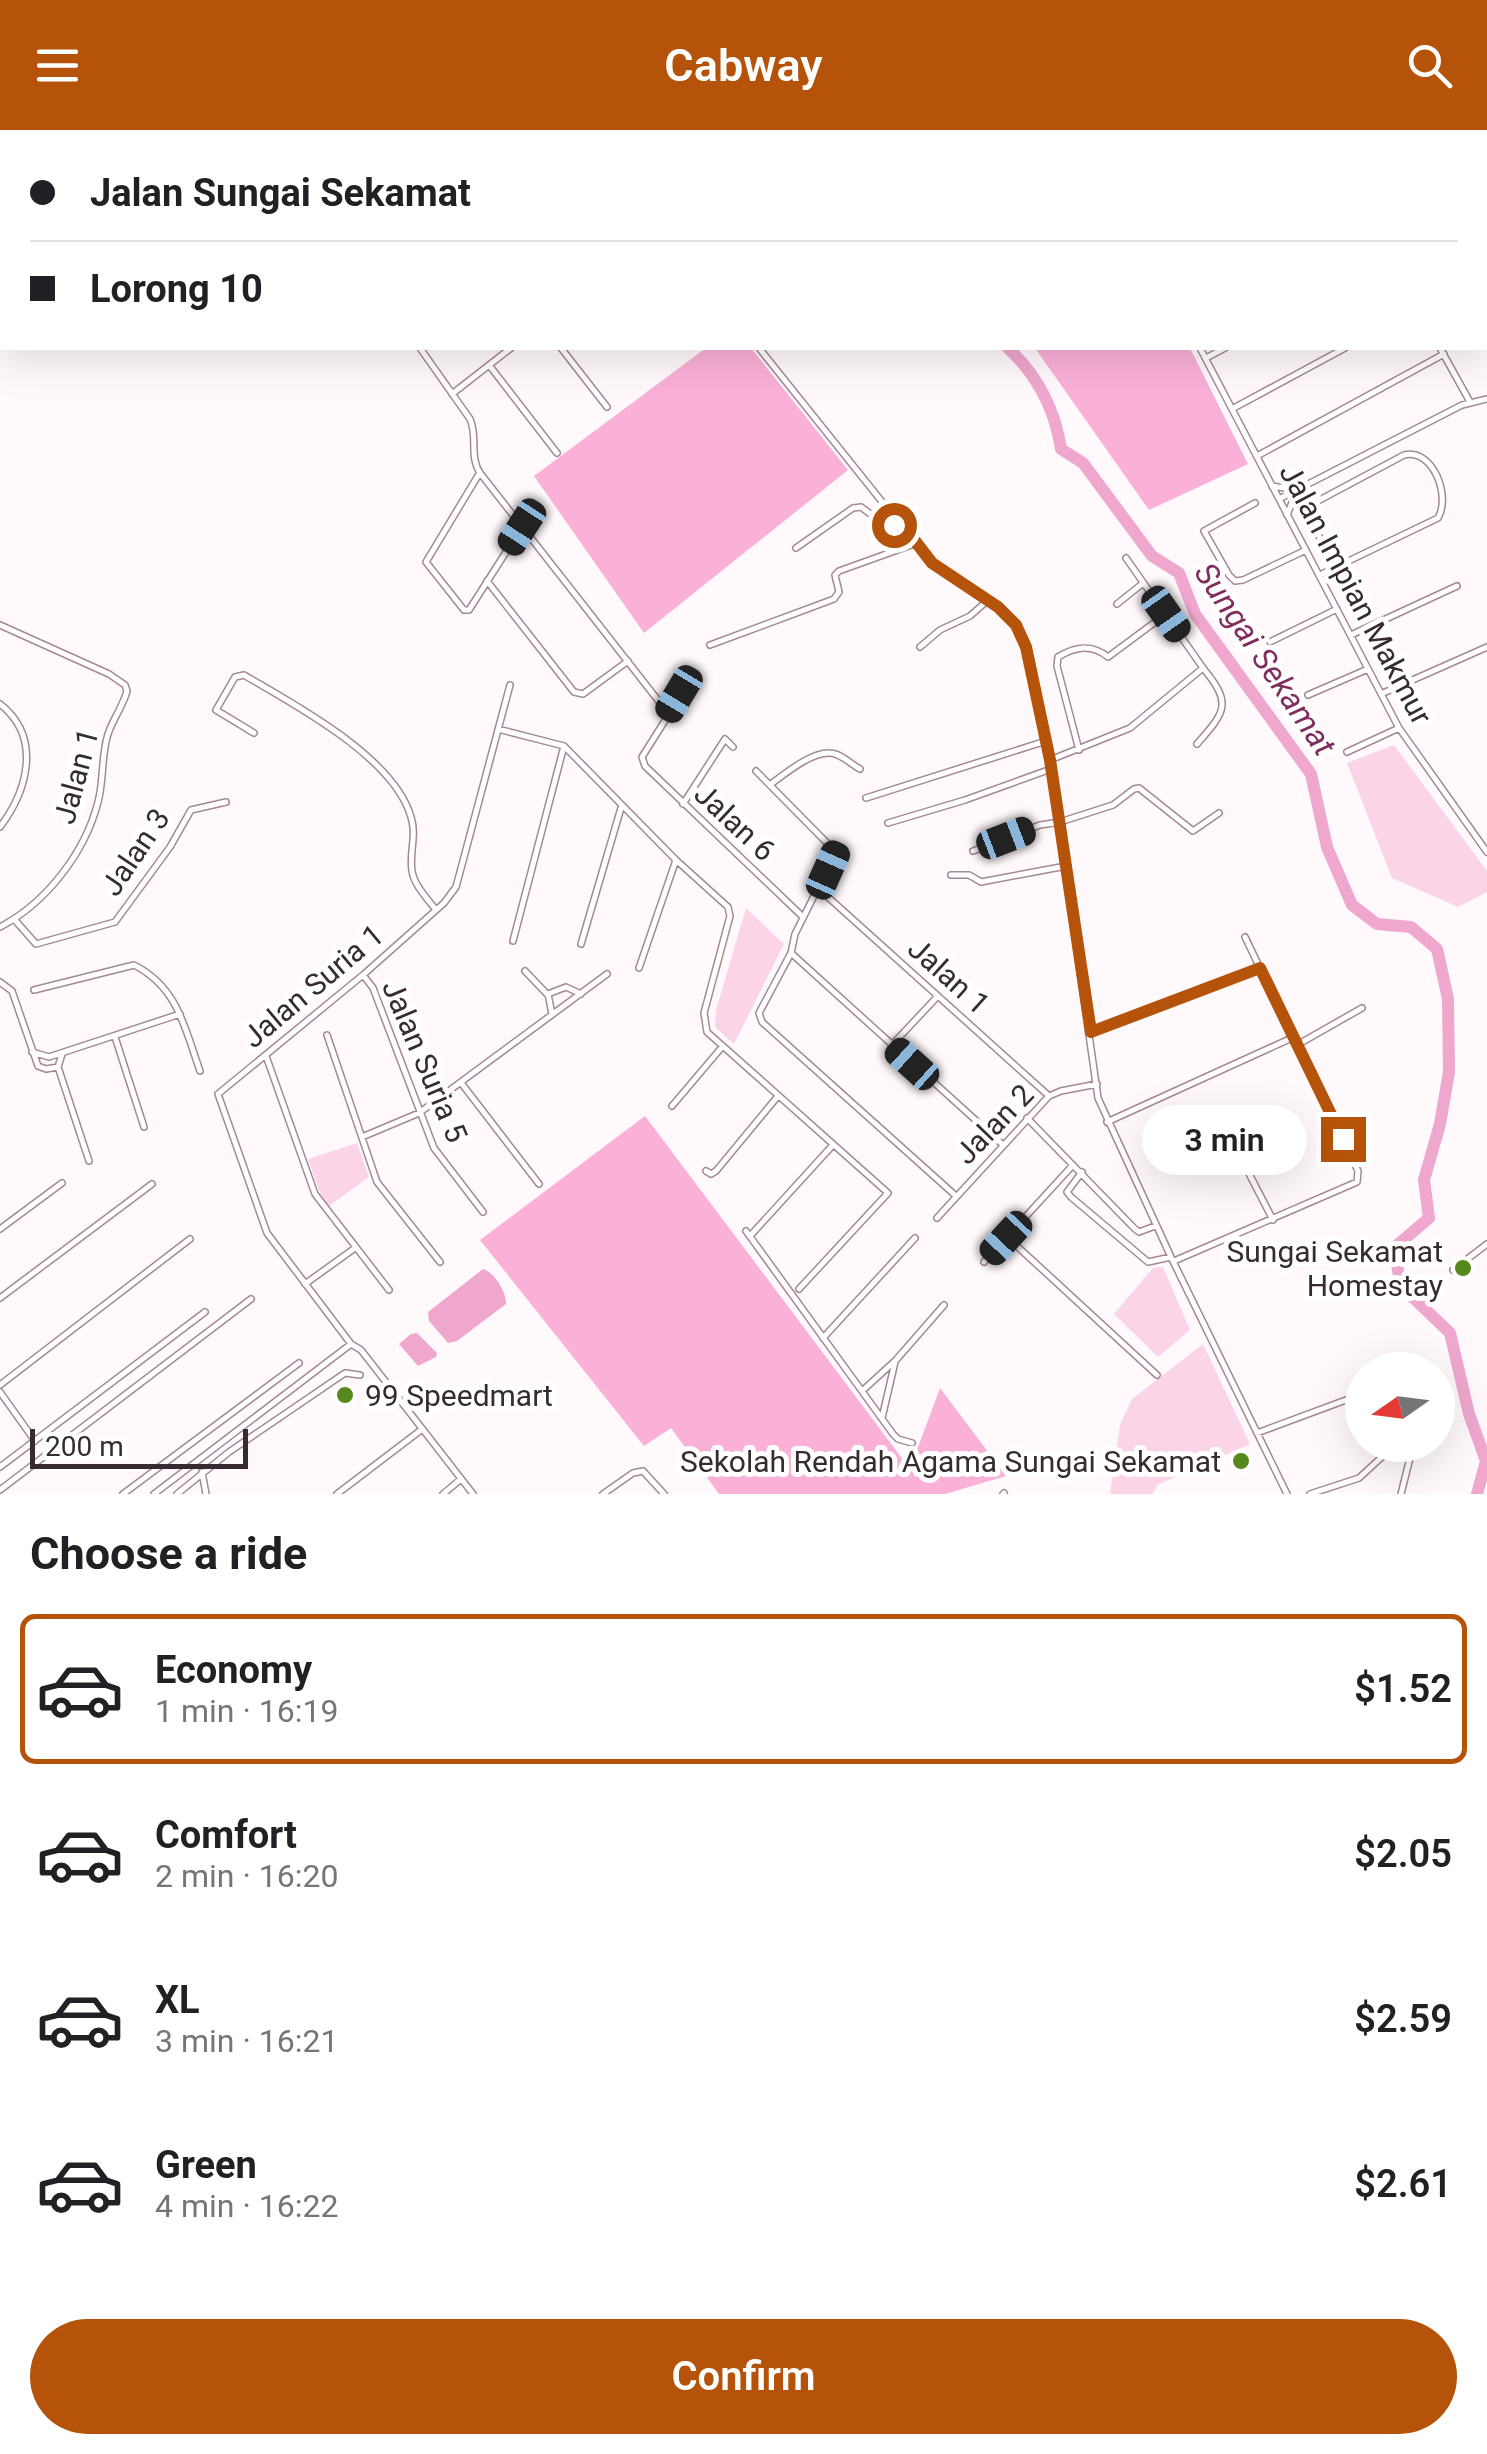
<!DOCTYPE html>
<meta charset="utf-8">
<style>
body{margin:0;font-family:Roboto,sans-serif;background:#f2f2f2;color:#202124;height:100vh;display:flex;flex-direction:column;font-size:38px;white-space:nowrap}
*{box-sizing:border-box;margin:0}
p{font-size:32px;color:#757577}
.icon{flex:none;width:55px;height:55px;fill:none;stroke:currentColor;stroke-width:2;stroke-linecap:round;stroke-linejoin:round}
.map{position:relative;height:1364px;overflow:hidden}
.drawer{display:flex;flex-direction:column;background:#fff;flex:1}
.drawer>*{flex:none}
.guide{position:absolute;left:0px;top:0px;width:1488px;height:220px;box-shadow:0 10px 40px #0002;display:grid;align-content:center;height:220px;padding:0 30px;background:#fff}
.needle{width:65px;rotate:256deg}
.fabs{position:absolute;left:1345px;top:1222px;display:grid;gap:20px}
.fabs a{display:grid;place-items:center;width:110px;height:110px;border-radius:50%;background:#fff;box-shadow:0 10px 40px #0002;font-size:50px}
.scale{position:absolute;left:30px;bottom:25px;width:218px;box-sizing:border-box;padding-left:10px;border:5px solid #362b31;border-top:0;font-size:28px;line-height:35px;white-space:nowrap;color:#362b31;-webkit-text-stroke:8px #fff;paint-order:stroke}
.end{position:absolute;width:45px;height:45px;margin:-22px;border:12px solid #b45309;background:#fff;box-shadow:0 0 0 5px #fff}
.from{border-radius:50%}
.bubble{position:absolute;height:70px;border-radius:35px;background:#fff;box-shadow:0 10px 40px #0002;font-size:32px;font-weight:600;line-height:70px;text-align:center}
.car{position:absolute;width:30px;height:60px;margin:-30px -15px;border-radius:12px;box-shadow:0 0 8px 2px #0007;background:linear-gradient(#222 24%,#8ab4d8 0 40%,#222 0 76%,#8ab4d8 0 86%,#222 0)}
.guide b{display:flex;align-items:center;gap:35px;height:95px;font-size:38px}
.guide b+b{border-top:2px solid #e0e0e0}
.guide i{width:25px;height:25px;background:#202124}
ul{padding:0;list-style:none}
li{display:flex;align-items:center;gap:30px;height:150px;margin:0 20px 15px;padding:0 10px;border:5px solid transparent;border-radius:15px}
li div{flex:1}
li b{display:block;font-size:38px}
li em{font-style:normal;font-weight:600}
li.active{border-color:#b45309}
li>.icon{width:90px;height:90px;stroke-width:1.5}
h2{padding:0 30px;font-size:45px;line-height:120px}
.button{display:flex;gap:20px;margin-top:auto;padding:20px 30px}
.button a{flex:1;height:115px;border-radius:60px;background:#b45309;color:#fff;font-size:40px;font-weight:600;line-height:115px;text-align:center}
header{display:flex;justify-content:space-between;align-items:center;height:130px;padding:0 30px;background:#b45309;color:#fff;font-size:45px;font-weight:600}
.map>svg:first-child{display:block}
.green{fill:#fcd4e8}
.forest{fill:#fab0d7}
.water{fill:#efa7cd}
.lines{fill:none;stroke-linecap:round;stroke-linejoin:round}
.river{stroke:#efa7cd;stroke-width:12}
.street-casing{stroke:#a48896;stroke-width:8}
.street{stroke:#fff;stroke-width:5}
.route{stroke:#b45309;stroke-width:12}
.poi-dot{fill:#57881c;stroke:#fff;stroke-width:4}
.labels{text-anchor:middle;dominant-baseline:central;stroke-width:10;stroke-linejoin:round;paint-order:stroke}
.street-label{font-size:30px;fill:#362b31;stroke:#fff}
.poi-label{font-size:30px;fill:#362b31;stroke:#fff;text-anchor:end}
.water-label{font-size:32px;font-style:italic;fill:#7f2c5e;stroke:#fff}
</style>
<header><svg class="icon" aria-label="menu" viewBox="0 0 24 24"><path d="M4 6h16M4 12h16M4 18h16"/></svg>Cabway<svg class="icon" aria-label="search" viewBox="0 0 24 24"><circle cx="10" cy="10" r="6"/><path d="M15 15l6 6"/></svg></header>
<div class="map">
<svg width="1487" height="1364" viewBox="0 0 1487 1364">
<rect width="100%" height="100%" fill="#fff9fc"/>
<path class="green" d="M 1394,615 L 1487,741 L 1487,762 L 1458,777 L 1392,748 L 1347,633 Z
M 746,778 L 784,814 L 734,914 L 715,897 L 716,880 Z
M 357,1013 L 369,1047 L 329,1076 L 320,1063 L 308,1029 Z
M 1163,1137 L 1190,1200 L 1158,1227 L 1114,1184 L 1153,1138 Z
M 1203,1214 L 1250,1314 L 1157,1355 L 1153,1364 L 1110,1364 L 1120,1295 L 1132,1269 Z"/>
<path class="forest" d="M 819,0 L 1094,0 L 1098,2 L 820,2 Z
M 706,218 L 751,218 L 848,340 L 644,503 L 534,346 Z
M 1035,218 L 1190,218 L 1248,334 L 1149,380 Z
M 645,986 L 910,1339 L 940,1258 L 1006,1346 L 945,1364 L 719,1364 L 671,1298 L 644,1316 L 480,1110 Z"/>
<path class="water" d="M 483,1139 C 494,1142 507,1163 506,1174 L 457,1211 L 448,1213 L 429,1191 L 428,1182 Z
M 417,1203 L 437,1223 L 436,1227 L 418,1236 L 399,1214 L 411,1204 Z"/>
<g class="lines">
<path class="river" d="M 811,0 L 813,2
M 1008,218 C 1037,245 1055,280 1061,319 L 1083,333 L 1152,426 L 1179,443 L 1195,484 L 1311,644 L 1327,717 L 1352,775 L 1377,794 L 1411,797 L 1437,819 L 1448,869 L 1449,942 L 1440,994 L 1424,1050 L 1429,1088 L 1395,1117 L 1400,1155 L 1450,1203 L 1469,1284 L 1486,1331 L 1477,1364"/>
<defs>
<path id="street" d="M 1372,0 L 1373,2
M 1485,43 L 1487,43
M 1485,72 L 1487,79
M 420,218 L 470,289 C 478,307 469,326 480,343 L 668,583
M 561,218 L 607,277
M 759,218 L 931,433 L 998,477 L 1015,495 L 1026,517 L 1050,630 L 1098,968 L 1171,1127 L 1287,1364
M 1200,218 L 1399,598 L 1487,722
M 1440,218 L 1470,272
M 1206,228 L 1225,218
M 489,235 L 557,323
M 452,264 L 511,218
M 1232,279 L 1345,218
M 1257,326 L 1444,224
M 479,344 L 426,432 L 464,480 L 469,480 L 522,397
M 1272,356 L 1297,360 L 1287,385
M 1279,369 L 1462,275 L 1487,269
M 1255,373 L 1204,401 L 1229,445 L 1235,451 L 1243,450 L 1306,420
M 796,418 L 853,378 L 861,377 L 884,394 L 902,394
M 1320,445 L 1334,438 L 1438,388 C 1451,366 1433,318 1404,325 L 1314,373 L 1307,381 L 1334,438
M 487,451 L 574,562 L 583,564 L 628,531
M 1117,474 L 1142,454
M 0,495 L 109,544 L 125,555 L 127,561 C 123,576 113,589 108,604 C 101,626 104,650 98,672 C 85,723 46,773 0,797
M 1351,505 L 1457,456
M 1270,512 L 1337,479
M 710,515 L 834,469 L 839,462 L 835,445 L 839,441 L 917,413
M 920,517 L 940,500 L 970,486 L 988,470
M 683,562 L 642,627 L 645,636 L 803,787
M 1381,564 L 1487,517
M 1308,565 L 1368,539
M 0,574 C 42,607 28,660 0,697
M 498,599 L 564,616 L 676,730 L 728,777 L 730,786 L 704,883 L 707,902 L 888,1063 L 799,1159
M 254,603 L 216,580 L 235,547 L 244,545 C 295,575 394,627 411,687 C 417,706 409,722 412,741 C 414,755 427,768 436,780
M 1197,614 C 1225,582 1233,574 1203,538
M 1079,620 L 1057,536 L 1058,527 C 1076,516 1092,514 1108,527 L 1166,484
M 1347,622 L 1399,598
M 1050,630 L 1130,598 L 1203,538 L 1126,428
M 756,641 L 836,722 L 795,804 L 791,823 L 759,883 L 762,892 L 956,1066
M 771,654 C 786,643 811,622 830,623 C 840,623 851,634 860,639
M 866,668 L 1046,611
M 683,674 L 725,609 L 733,617
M 888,693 L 965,670 L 1051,639
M 973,721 L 1040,695 L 1060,692 L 1113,675 L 1134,659 L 1139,658 L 1193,701 L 1219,683
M 951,745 L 969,745 L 981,752 L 1066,736
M 819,759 L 1049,966
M 14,789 L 36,814 L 115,792 L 170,717 L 191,680 L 226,672
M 513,811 L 564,616
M 581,814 L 621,678
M 791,823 L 1002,1014
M 639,838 L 676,730
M 525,841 L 547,864
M 363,845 L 373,858 L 434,1018 L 483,1082
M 0,852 L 12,861 L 38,936 L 46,939 L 58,937
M 34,860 L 134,835 C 178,857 185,899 200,941
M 552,884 L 548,864 L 566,857 L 581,864
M 1091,902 L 1260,838
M 327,905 L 377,1052 L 440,1132
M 115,907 L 144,997
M 1297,915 L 1362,878
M 891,916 L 937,867
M 32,922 L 49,927 L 180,884
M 62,924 L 58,937 L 89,1031
M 266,926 L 315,1064 L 389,1160
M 462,954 L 539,1054
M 672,976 L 722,917
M 1027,988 L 1134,1098 L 1139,1102 L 1155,1096
M 1107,992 L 1294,907
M 1228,1003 L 1273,1090
M 362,1007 L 419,983 L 607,844
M 706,1041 L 711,1044 L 716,1041 L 778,966
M 1082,1042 L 1067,1062 L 1071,1067 L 1148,1132 L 1171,1127
M 937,1088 L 1049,966 L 1061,961 L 1097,954
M 0,1099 L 62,1053
M 746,1101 L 893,1304 L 898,1309 L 912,1313
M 750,1106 L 832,1016
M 1007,1107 L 1157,1245
M 1174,1131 L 1357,1052 L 1358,1041 L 1245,807
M 984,1132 L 1073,1035
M 1453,1140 L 1487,1114
M 305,1154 L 355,1118
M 0,1168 L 152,1054
M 823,1208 L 915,1108
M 0,1255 L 190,1109
M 862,1261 L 896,1230 L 944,1175
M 0,1262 L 35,1311
M 882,1288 L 895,1232
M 1257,1303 L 1362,1264
M 0,1337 L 205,1182
M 202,1342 L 206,1364
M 0,1360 L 251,1169
M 123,1364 L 299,1233
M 154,1364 L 351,1214
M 177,1364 L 229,1322 L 345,1243 L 360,1245
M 337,1364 L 421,1300
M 443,1364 L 461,1349
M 473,1364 L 361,1220 L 351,1214 L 267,1103 L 218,964 L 363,845 L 444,773 L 456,757 L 510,555
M 603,1364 L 633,1343 L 643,1341 L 664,1364
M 1003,1364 L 1004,1363
M 1310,1364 L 1359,1348 L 1384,1325 L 1407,1315
M 1401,1364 L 1410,1328 L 1405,1318"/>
</defs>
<use href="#street" class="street-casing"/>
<use href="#street" class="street"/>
</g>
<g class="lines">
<path class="route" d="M 894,395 L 902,394 L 932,433 L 998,477 L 1016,495 L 1026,517 L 1050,630 L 1091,902 L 1260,838 L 1343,1009"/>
</g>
<g class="poi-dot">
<circle cx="1463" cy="1138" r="10"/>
<circle cx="345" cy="1265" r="10"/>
<circle cx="1241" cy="1331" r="10"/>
</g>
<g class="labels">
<g class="street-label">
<text transform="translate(1356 464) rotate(62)">Jalan Impian Makmur</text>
<text transform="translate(76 646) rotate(-75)">Jalan 1</text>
<text transform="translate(735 692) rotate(43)">Jalan 6</text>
<text transform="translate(135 722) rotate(-56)">Jalan 3</text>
<text transform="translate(949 846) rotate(42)">Jalan 1</text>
<text transform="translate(313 856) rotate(-40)">Jalan Suria 1</text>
<text transform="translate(425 931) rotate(67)">Jalan Suria 5</text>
<text transform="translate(994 994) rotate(-46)">Jalan 2</text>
</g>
<g class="poi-label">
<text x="1443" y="1121">Sungai Sekamat<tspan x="1443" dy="34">Homestay</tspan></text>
<text x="365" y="1265" text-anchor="start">99 Speedmart</text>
<text x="1221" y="1331">Sekolah Rendah Agama Sungai Sekamat</text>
</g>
<g class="water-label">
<text transform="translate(1265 529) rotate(56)">Sungai Sekamat</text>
</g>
</g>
</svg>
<div class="fabs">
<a><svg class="needle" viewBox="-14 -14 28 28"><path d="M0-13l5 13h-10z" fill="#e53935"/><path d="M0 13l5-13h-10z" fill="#757577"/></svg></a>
</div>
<div class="scale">200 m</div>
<i class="end from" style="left:894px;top:395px"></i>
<i class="end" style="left:1343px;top:1009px"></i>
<div class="bubble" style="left:1142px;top:975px;width:165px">3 min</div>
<i class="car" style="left:522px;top:397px;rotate:213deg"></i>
<i class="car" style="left:1166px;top:484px;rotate:145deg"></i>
<i class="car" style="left:679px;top:564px;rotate:211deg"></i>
<i class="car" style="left:1006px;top:708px;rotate:69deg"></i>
<i class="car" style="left:828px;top:740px;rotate:24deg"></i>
<i class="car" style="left:912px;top:934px;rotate:312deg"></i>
<i class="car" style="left:1006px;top:1108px;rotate:223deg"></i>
<div class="guide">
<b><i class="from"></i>Jalan Sungai Sekamat</b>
<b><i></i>Lorong 10</b>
</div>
</div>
<section class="drawer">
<h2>Choose a ride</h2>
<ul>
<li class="active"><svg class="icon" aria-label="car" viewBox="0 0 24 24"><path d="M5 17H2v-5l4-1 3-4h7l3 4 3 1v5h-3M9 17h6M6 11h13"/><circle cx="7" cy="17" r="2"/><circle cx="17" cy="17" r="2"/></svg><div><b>Economy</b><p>1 min · 16:19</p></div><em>$1.52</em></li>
<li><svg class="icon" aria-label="car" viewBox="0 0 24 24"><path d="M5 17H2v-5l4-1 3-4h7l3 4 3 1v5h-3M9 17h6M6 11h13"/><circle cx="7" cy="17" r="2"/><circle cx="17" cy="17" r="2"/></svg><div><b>Comfort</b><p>2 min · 16:20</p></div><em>$2.05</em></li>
<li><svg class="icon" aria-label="car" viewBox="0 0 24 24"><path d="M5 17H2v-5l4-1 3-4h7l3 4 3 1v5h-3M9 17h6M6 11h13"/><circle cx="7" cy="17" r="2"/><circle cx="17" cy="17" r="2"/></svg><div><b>XL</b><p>3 min · 16:21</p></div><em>$2.59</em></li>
<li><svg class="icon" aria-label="car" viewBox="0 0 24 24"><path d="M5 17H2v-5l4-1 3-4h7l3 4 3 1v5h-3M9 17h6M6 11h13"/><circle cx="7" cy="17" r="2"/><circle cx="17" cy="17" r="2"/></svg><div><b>Green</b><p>4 min · 16:22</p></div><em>$2.61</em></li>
</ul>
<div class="button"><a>Confirm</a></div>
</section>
